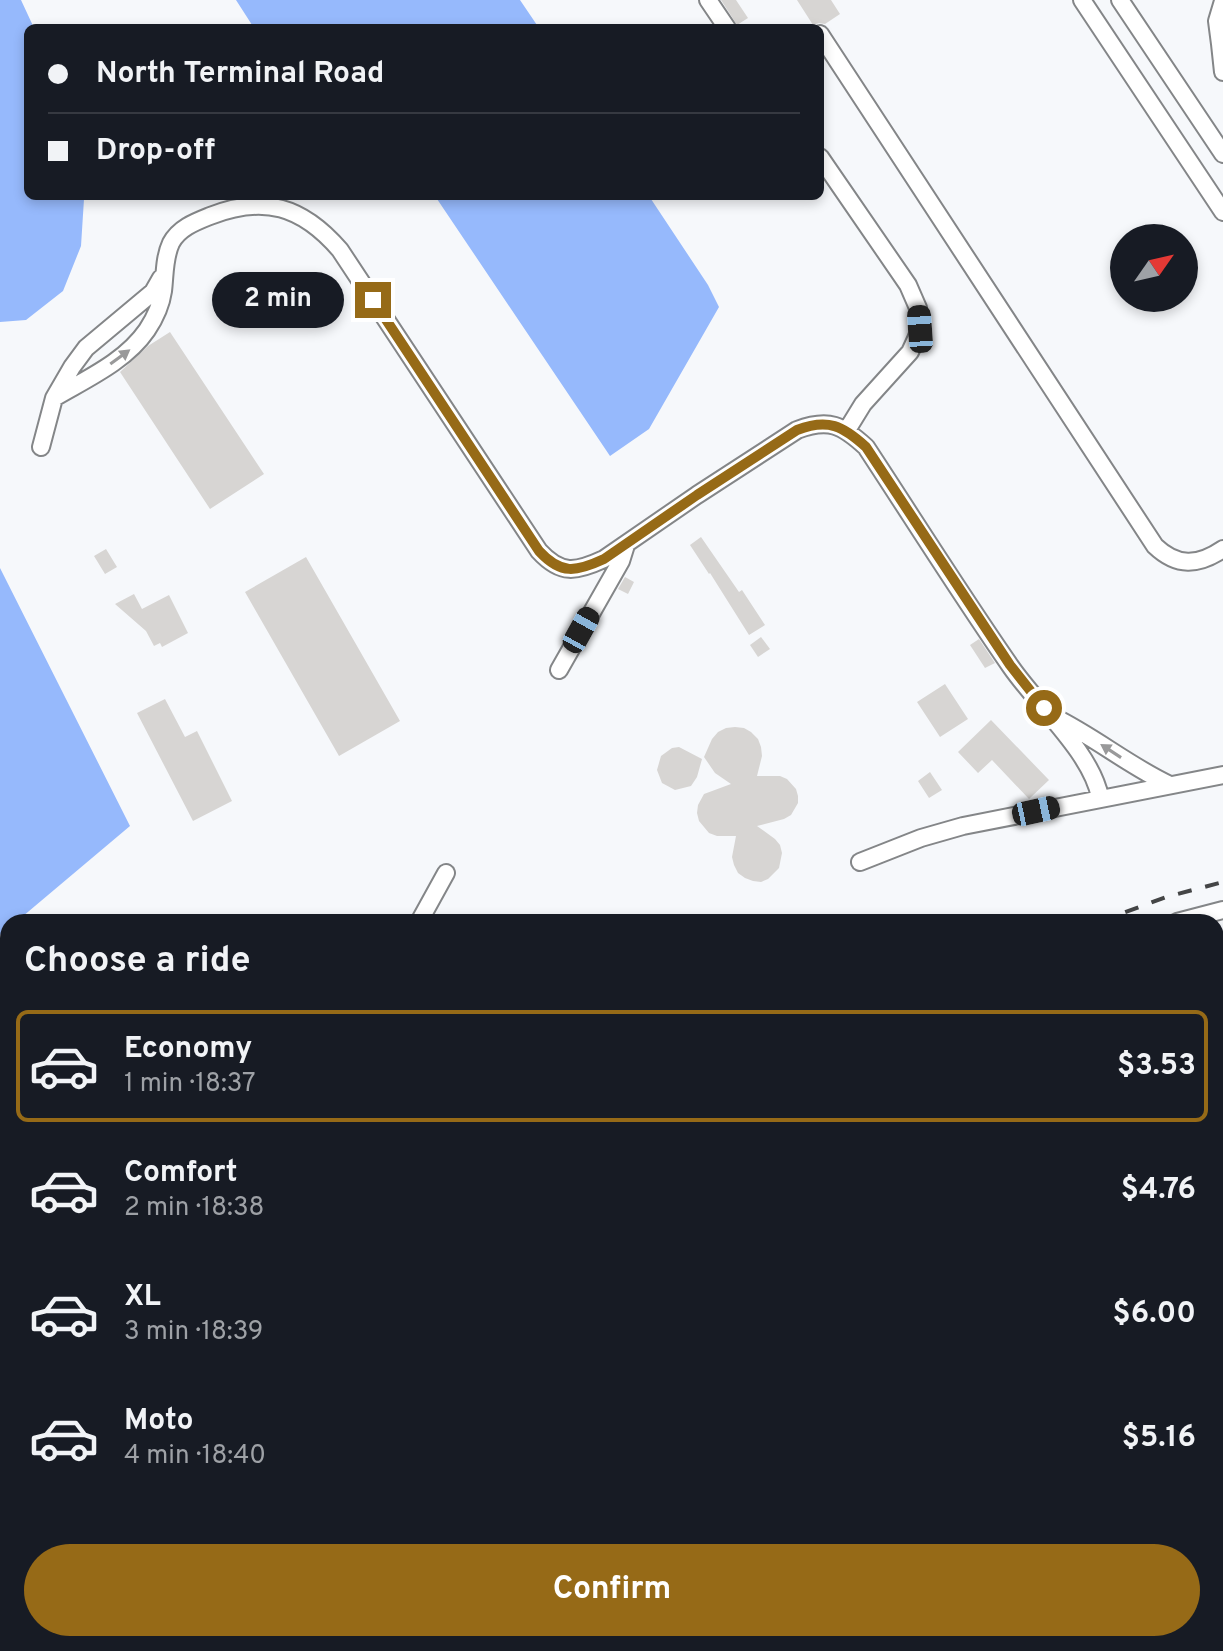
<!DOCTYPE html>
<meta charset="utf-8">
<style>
body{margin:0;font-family:Overpass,sans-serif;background:#20242c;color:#f1f3f6;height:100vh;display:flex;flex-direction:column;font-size:30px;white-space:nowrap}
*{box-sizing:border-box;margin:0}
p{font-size:26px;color:#9ea1a6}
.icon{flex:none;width:44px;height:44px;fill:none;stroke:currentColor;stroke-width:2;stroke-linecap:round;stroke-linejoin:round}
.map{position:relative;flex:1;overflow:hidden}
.side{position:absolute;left:0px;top:914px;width:1224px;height:738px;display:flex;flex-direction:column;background:#171b24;border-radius:24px 24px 0 0;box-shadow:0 4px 12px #0003}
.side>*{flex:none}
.top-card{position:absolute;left:24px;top:24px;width:800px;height:176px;border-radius:12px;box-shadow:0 4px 12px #0003;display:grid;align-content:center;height:176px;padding:0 24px;background:#171b24}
.needle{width:52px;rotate:56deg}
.buttons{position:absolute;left:1110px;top:224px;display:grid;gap:16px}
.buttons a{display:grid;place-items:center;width:88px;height:88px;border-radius:50%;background:#171b24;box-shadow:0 4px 12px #0003;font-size:40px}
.end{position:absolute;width:36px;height:36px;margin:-18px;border:10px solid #966a17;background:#fff;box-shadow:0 0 0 4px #fff}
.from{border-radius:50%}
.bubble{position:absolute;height:56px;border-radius:28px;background:#171b24;box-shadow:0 4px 12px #0003;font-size:26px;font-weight:700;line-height:56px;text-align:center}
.car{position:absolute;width:24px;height:48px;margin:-24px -12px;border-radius:10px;box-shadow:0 0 6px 2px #0007;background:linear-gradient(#222 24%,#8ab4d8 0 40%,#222 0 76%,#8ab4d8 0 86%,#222 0)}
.top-card b{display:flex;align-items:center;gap:28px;height:76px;font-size:30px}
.top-card b+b{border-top:2px solid #363941}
.top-card i{width:20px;height:20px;background:#f1f3f6}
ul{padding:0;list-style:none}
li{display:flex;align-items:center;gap:24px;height:112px;margin:0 16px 12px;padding:0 8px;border:4px solid transparent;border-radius:12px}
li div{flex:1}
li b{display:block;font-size:30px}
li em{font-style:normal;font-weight:700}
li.selected{border-color:#966a17}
li>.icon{width:72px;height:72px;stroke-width:1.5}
h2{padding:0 24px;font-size:36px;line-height:96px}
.primary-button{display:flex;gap:16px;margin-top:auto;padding:16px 24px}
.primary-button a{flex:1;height:92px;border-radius:48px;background:#966a17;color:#fff;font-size:32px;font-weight:700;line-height:92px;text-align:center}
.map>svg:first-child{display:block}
.water{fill:#96b9fc}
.building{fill:#d7d5d3}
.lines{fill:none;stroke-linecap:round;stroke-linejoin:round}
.minor-casing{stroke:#848688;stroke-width:20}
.minor{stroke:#fff;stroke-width:16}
.rail{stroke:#444546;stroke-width:4;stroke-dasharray:14 14;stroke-linecap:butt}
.oneway{fill:#99999a}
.route{stroke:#966a17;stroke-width:10}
</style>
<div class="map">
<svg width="1223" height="1651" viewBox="0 0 1223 1651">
<rect width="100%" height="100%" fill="#f6f8fb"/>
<path class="water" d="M 0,0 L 21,0 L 34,28 L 28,28 L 28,196 L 84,196 L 84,199 L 81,246 L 63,291 L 26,320 L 0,322 Z
M 236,0 L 520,0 L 539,28 L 254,28 Z
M 435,196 L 649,196 L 708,285 L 719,307 L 649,429 L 610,456 Z
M 0,568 L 130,826 L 16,922 L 8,922 L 8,929 L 0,935 Z"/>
<path class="building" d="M 721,0 L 736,0 L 748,18 L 737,25 Z
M 797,0 L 831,0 L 840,14 L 825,24 L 819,23 L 813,25 Z
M 170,332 L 264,474 L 210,509 L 120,372 L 148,346 Z
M 701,537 L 739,592 L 742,590 L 765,625 L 749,635 L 710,573 L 709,574 L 690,545 Z
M 106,549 L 117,567 L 105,574 L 94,556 Z
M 306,557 L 400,721 L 339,756 L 245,592 Z
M 625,577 L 634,582 L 628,594 L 618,589 Z
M 134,594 L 142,609 L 169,595 L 188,633 L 162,647 L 160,643 L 154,646 L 146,631 L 115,604 Z
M 761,637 L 770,649 L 758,657 L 750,645 Z
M 979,639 L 995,663 L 985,668 L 970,645 Z
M 945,684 L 968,719 L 940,737 L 917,702 Z
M 165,699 L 185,737 L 197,731 L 232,801 L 193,821 L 137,713 Z
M 991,720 L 1049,780 L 1029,799 L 992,760 L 978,773 L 958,752 Z
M 735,727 L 744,728 L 751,732 L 758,739 L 761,747 L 762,756 L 757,776 L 780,776 L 787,779 L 796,789 L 798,796 L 798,803 L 791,815 L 784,819 L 757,826 L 775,839 L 780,845 L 782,853 L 779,868 L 768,879 L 761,882 L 753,881 L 745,878 L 738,873 L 734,865 L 732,857 L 736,836 L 717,836 L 709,833 L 699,821 L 697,813 L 698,805 L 704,794 L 731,784 L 715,773 L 704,757 L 712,739 L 718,732 L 726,728 Z
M 679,747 L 702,759 L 697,777 L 691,786 L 675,790 L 662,783 L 657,770 L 661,756 L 672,748 Z
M 930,772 L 942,790 L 929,798 L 918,781 Z"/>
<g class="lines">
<defs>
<path id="minor" d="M 708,0 L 727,28
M 1082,0 L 1223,212
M 1120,0 L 1223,154
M 1223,1 L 1217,21 L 1220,44 L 1223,45
M 820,34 L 1155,546 C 1177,567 1198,566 1223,549
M 1220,44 L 1223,72
M 820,157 L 908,285 L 918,308 L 920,329 L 916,339 L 910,352 L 863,404 L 847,430
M 54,398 C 86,379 125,362 147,330 C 155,318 161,305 163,291 C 165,275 164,258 171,243 C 179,228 195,222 210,216 C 264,195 302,206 340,250 L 539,551 C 561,575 576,572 604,559 L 697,495 L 797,430 C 829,418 842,425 866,447 C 914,520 961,595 1011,667 C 1038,706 1091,752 1100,797
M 41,447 L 54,398 L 72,367 L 86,348 L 153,292 L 161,278
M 559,670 L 621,561 L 626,545
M 1054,717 C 1095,737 1129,766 1170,785
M 860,862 L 921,838 L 963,826 L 1223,775
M 419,922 L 446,873
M 1177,922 L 1223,910
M 0,1066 L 8,1070
M 1216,1077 L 1223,1065
M 0,1100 L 8,1104
M 1216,1177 L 1223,1181
M 1216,1418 L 1223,1422
M 1216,1453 L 1223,1458
M 0,1509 L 8,1496
M 0,1567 L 8,1555
M 458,1644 L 472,1651
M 1059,1644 L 1071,1650
M 69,1651 L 73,1644
M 268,1651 L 271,1644
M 319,1651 L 322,1644
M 506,1651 L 510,1644"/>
</defs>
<use href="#minor" class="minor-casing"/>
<use href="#minor" class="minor"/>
<path class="rail" d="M 1099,922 L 1166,897 L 1223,882
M 1216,947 L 1223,945
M 1216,960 L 1223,958
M 0,1637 L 8,1621
M 10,1651 L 15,1644"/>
</g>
<defs><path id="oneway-solid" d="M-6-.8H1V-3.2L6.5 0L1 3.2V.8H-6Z" transform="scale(2)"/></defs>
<g class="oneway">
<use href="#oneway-solid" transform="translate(120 357) rotate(-36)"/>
<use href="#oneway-solid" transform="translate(1111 751) rotate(-147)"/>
</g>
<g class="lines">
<path class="route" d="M 373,300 L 539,551 C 561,575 576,572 604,559 L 697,495 L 797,430 C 828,418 843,426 866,447 L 1010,665 L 1044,708"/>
</g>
</svg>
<div class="buttons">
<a><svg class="needle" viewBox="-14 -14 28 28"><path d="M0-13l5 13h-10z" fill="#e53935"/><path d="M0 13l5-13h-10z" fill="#9ea1a6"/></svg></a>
</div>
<i class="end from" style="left:1044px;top:708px"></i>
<i class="end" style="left:373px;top:300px"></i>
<div class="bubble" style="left:212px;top:272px;width:132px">2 min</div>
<i class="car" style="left:920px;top:329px;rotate:356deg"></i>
<i class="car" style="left:581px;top:630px;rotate:29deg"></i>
<i class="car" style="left:1036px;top:811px;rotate:78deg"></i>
<div class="top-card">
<b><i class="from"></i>North Terminal Road</b>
<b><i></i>Drop-off</b>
</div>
<section class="side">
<h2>Choose a ride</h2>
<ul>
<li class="selected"><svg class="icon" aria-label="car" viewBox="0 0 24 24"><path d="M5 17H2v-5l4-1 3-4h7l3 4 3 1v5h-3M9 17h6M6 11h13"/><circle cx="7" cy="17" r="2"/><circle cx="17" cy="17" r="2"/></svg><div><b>Economy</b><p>1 min · 18:37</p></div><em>$3.53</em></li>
<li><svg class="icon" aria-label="car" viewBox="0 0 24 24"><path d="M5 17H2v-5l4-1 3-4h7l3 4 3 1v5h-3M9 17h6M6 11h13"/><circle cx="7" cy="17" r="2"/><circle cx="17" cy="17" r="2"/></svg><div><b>Comfort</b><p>2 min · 18:38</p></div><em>$4.76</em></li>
<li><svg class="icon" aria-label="car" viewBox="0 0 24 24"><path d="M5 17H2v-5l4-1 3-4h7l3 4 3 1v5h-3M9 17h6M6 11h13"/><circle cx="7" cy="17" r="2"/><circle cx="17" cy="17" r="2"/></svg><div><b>XL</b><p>3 min · 18:39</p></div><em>$6.00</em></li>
<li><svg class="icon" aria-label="car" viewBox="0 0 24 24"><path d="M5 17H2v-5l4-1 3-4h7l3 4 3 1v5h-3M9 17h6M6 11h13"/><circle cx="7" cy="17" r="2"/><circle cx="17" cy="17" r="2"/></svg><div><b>Moto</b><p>4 min · 18:40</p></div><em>$5.16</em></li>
</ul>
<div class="primary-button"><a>Confirm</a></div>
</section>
</div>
